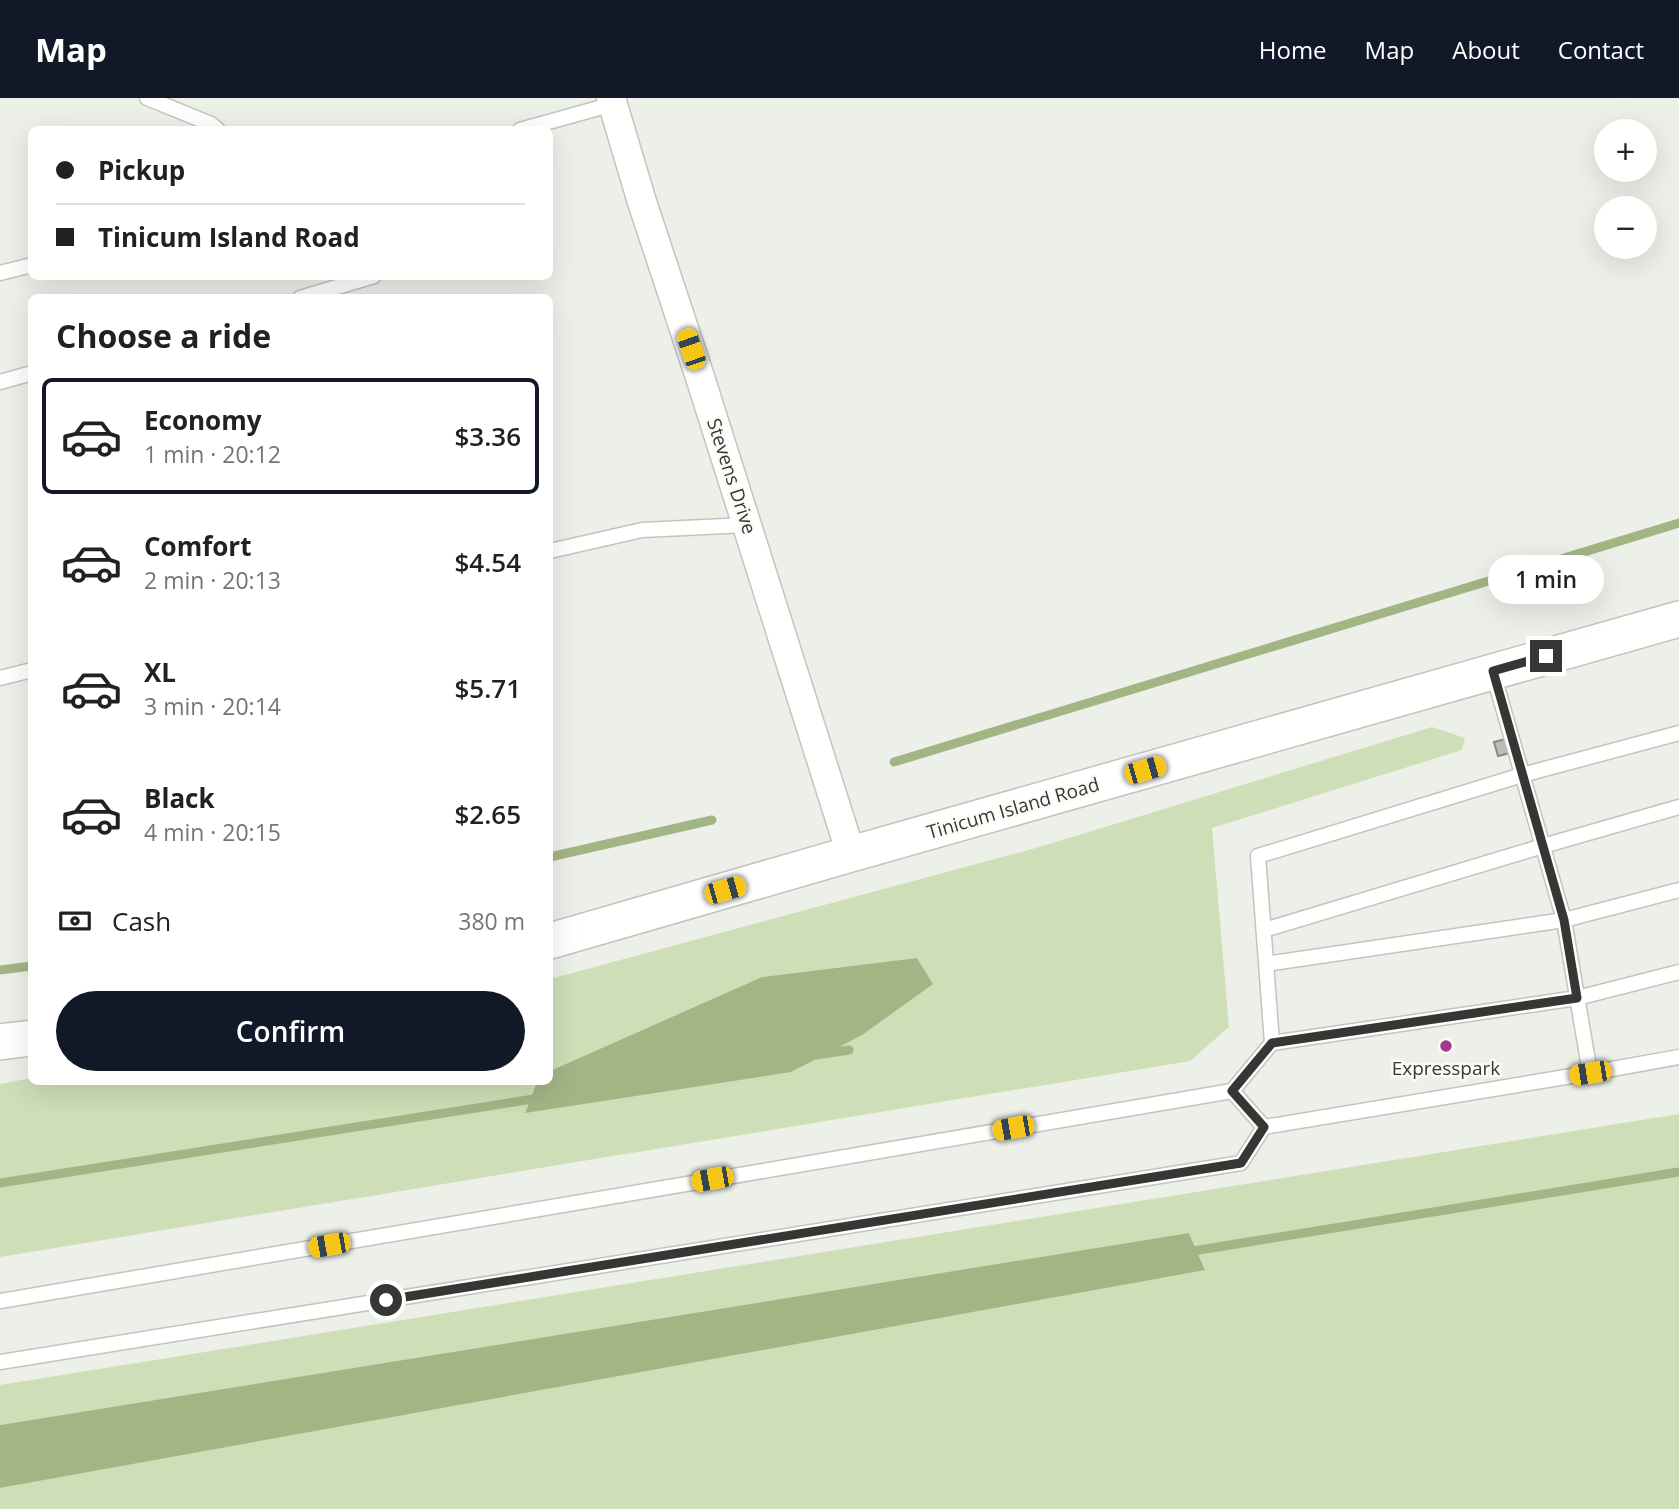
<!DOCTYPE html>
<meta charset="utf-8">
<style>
body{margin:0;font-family:"Open Sans",sans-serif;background:#f2f2f2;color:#202124;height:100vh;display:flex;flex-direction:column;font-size:26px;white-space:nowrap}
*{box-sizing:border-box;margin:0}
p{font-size:23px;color:#757577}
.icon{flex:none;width:38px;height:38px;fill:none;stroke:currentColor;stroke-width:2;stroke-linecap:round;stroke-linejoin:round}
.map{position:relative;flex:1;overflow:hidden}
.drawer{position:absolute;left:28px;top:196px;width:525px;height:791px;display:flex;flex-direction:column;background:#fff;border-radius:10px;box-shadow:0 7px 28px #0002}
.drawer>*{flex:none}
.guide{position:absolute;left:28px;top:28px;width:525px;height:154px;border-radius:10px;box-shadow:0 7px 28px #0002;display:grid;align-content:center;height:154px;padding:0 28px;background:#fff}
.controls{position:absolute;left:1594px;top:21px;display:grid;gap:14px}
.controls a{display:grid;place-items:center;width:63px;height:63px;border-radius:50%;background:#fff;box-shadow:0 7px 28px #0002;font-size:35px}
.end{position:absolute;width:32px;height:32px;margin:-16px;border:9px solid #353734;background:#fff;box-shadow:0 0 0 4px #fff}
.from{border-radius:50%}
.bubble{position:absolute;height:49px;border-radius:24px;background:#fff;box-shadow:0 7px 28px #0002;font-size:23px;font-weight:600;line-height:49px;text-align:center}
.car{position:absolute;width:21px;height:42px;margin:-21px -10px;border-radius:9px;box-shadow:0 0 5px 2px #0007;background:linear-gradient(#f5c518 24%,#345 0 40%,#f5c518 0 76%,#345 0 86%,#f5c518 0)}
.guide b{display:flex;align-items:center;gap:24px;height:66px;font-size:26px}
.guide b+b{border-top:2px solid #e0e0e0}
.guide i{width:18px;height:18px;background:#202124}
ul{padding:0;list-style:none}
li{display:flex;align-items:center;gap:21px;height:116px;margin:0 14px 10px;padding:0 14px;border:4px solid transparent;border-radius:10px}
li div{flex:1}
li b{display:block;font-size:26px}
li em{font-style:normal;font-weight:600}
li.current{border-color:#111827}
li>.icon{width:63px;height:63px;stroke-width:1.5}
h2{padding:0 28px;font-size:32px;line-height:84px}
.pay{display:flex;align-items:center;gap:18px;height:77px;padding:0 28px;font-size:26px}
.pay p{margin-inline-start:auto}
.primary-button{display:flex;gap:14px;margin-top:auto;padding:14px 28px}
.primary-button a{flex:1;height:80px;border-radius:42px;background:#111827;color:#fff;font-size:28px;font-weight:600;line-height:80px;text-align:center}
header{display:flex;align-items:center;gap:42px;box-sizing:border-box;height:98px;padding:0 35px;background:#111827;color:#fff}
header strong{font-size:33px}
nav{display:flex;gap:38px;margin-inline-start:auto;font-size:24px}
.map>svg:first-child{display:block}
.green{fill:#cedeb6}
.water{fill:#a2b585}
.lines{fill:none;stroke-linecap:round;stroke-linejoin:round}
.stream{stroke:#a2b585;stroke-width:9}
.building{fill:#bbbeb7;stroke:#888b84;stroke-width:2}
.service-casing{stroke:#c2c5bd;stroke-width:17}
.minor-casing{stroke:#c2c5bd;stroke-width:31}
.tertiary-casing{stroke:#c2c5bd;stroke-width:38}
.service{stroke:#fff;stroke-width:14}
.minor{stroke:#fff;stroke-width:28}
.tertiary{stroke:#fff;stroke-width:35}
.route{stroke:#353734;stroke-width:9}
.poi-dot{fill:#a73793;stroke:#fafdf6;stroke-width:2.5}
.labels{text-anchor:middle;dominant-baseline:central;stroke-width:5;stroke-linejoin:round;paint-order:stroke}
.street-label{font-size:19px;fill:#353734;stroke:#fafdf6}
.poi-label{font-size:19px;fill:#353734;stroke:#fafdf6}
</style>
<header>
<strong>Map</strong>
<nav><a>Home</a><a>Map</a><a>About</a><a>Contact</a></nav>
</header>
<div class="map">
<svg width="1679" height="1411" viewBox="0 0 1679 1411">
<rect width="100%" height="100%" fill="#edf0e8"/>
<path class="green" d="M 1432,629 L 1465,640 L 1462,652 L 1212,730 L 1229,929 L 1190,963 L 0,1159 L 0,986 L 31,980 L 32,984 L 537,984 L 525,1014 L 933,886 L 917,860 L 762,879 L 550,973 L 550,881 L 1036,750 Z
M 1679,1016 L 1679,1411 L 0,1411 L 0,1390 L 1205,1171 L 1189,1135 L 0,1327 L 0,1287 Z"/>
<path class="water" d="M 917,860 L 933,886 L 862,937 L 791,974 L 525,1015 L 537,984 L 550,984 L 550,973 L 762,879 Z
M 1189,1135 L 1205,1172 L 0,1390 L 0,1327 Z"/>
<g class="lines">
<path class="stream" d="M 894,664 L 1679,425
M 550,759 L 712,722
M 0,872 L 32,868
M 816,957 L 849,952
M 0,1085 L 540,1000
M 1187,1154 L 1679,1074"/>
</g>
<path class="building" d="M 1506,641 L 1510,655 L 1498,658 L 1494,644 Z"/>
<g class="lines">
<defs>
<path id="service" d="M 147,0 L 211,26 L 218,32
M 520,32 L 613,6
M 0,175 L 32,167
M 300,200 L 374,178
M 0,284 L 32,275
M 550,453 L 642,432 L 747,427
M 1493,575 L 1564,822 L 1590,975
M 0,580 L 32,572
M 1679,635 L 1522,677 L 1258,758 L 1272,945 L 1577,900 L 1679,874
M 1264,832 L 1543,748 L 1679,709
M 1266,866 L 1564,822 L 1679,792
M 1232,993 L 1272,945
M 0,1203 L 1232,993 L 1264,1029
M 0,1264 L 1241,1065 L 1264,1029 L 1590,975 L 1679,959"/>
<path id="minor" d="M 611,0 L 642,104 L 699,276 L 851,756"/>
<path id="tertiary" d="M 550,843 L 851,756 L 1679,521
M 0,944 L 32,940"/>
</defs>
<use href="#service" class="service-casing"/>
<use href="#minor" class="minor-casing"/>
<use href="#tertiary" class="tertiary-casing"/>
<use href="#service" class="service"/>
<use href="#minor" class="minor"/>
<use href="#tertiary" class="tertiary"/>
</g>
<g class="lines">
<path class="route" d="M 386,1202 L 1241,1065 L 1264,1029 L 1232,993 L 1272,945 L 1577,900 L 1564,822 L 1493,573 L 1546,558"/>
</g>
<circle class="poi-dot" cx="1446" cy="948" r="7"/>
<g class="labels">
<g class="street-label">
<text transform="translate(732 378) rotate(72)">Stevens Drive</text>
<text transform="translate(1013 710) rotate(-16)">Tinicum Island Road</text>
</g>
<g class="poi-label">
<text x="1446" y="970">Expresspark</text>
</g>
</g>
</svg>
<div class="controls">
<a>+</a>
<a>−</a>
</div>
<i class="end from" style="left:386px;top:1202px"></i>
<i class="end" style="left:1546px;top:558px"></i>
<div class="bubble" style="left:1488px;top:457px;width:116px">1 min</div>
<i class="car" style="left:691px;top:251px;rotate:341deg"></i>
<i class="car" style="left:1145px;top:672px;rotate:74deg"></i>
<i class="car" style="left:725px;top:792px;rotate:74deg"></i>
<i class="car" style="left:1590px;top:975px;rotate:261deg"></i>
<i class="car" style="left:1013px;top:1030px;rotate:260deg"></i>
<i class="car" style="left:712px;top:1081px;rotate:260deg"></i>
<i class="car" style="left:329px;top:1147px;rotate:260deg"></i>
<div class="guide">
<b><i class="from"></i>Pickup</b>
<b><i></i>Tinicum Island Road</b>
</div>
<section class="drawer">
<h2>Choose a ride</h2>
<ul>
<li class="current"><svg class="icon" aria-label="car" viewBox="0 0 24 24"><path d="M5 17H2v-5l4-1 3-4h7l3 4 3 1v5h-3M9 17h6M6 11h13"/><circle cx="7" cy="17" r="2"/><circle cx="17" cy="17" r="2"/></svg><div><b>Economy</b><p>1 min · 20:12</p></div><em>$3.36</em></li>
<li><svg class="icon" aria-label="car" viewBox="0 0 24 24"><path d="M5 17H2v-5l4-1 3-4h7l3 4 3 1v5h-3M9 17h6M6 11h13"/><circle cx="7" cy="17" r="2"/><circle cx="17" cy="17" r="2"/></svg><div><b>Comfort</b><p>2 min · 20:13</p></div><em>$4.54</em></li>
<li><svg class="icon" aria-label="car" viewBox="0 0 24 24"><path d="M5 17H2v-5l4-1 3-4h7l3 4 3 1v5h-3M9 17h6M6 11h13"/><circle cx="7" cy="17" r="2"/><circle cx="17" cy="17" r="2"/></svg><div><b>XL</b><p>3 min · 20:14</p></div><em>$5.71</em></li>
<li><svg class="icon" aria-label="car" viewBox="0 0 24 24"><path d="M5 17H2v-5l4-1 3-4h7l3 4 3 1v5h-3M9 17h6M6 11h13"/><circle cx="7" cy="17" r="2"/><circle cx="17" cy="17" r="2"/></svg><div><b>Black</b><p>4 min · 20:15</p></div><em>$2.65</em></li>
</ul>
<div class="pay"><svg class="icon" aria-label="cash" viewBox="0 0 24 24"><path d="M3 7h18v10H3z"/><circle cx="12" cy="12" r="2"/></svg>Cash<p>380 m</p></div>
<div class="primary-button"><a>Confirm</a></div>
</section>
</div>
